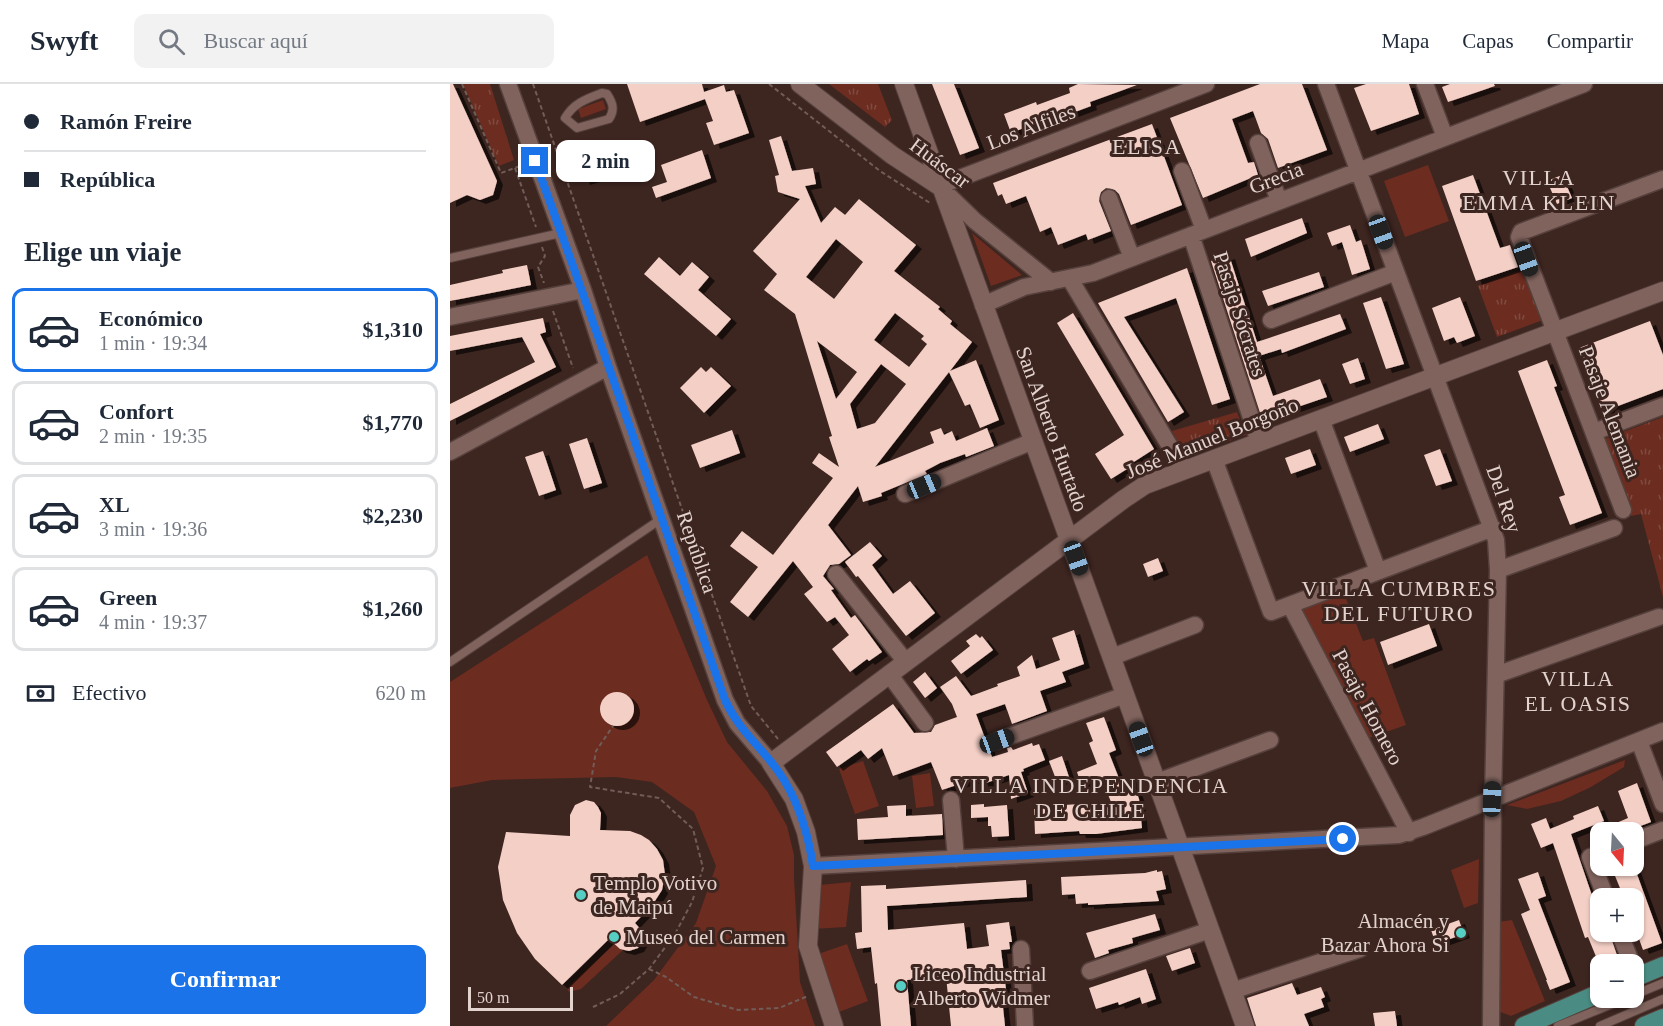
<!DOCTYPE html>
<html lang="es">
<meta charset="utf-8">
<style>
body{margin:0;font-family:"Times New Roman",serif;background:#f2f2f3;color:#1f2937;height:100vh;display:flex;flex-direction:column;font-size:22px;white-space:nowrap}
*{box-sizing:border-box;margin:0}
p{font-size:20px;color:#747a83}
.icon{flex:none;width:33px;height:33px;fill:none;stroke:currentColor;stroke-width:2;stroke-linecap:round;stroke-linejoin:round}
.map{position:relative;flex:1;overflow:hidden}
.side{display:flex;flex-direction:column;background:#fff;width:450px}
.side>*{flex:none}
.guide{display:grid;align-content:center;height:132px;padding:0 24px;background:#fff}
.needle{width:39px;rotate:162deg}
.tools{position:absolute;left:1140px;top:738px;display:grid;gap:12px}
.tools a{display:grid;place-items:center;width:54px;height:54px;border-radius:12px;background:#fff;box-shadow:0 2px 4px #0004;font-size:30px}
.scale{position:absolute;left:18px;bottom:15px;width:105px;box-sizing:border-box;padding-left:6px;border:3px solid #e3d3cf;border-top:0;font-size:16px;line-height:21px;white-space:nowrap;color:#e3d3cf;-webkit-text-stroke:4px #3d2520;paint-order:stroke}
.end{position:absolute;width:27px;height:27px;margin:-14px;border:8px solid #1a73e8;background:#fff;box-shadow:0 0 0 3px #fff}
.from{border-radius:50%}
.bubble{position:absolute;height:42px;border-radius:12px;background:#fff;box-shadow:0 2px 4px #0004;font-size:20px;font-weight:800;line-height:42px;text-align:center}
.car{position:absolute;width:18px;height:36px;margin:-18px -9px;border-radius:8px;box-shadow:0 0 4px 2px #0007;background:linear-gradient(#222 24%,#8ab4d8 0 40%,#222 0 76%,#8ab4d8 0 86%,#222 0)}
.guide b{display:flex;align-items:center;gap:21px;height:57px;font-size:22px}
.guide b+b{border-top:2px solid #e0e1e3}
.guide i{width:15px;height:15px;background:#1f2937}
ul{padding:0;list-style:none}
li{display:flex;align-items:center;gap:18px;height:84px;margin:0 12px 9px;padding:0 12px;border:3px solid #e0e1e3;border-radius:12px}
li div{flex:1}
li b{display:block;font-size:22px}
li em{font-style:normal;font-weight:800}
li.selected{border-color:#1a73e8}
li>.icon{width:54px;height:54px;stroke-width:1.5}
h2{padding:0 24px;font-size:27px;line-height:72px}
.pay{display:flex;align-items:center;gap:15px;height:66px;padding:0 24px;font-size:22px}
.pay p{margin-inline-start:auto}
.cta{display:flex;gap:12px;margin-top:auto;padding:12px 24px}
.cta a{flex:1;height:69px;border-radius:12px;background:#1a73e8;color:#fff;font-size:24px;font-weight:800;line-height:69px;text-align:center}
header{display:flex;align-items:center;gap:36px;box-sizing:border-box;height:84px;padding:0 30px;background:#fff;border-bottom:2px solid #e0e1e3}
header strong{font-size:28px}
nav{display:flex;gap:33px;margin-inline-start:auto;font-size:21px}
.search{width:420px;height:54px;background:#f2f2f3;display:flex;align-items:center;gap:15px;box-sizing:border-box;padding:0 21px;border-radius:12px;color:#747a83;font-size:22px}
main{display:flex;flex:1;min-height:0}
.map>svg:first-child{display:block}
.grass{fill:#6c2c20}
.park{fill:url(#park-tufts)}
.building{fill:#f4cfc6;fill-rule:evenodd;filter:url(#shadow)}
.lines{fill:none;stroke-linecap:round;stroke-linejoin:round}
.lane-casing{stroke:#55403c;stroke-width:10}
.street-casing{stroke:#55403c;stroke-width:19}
.secondary-casing{stroke:#55403c;stroke-width:20}
.primary-casing{stroke:#55403c;stroke-width:20}
.path{stroke:#715c57;stroke-width:2;stroke-dasharray:4.5 3;stroke-linecap:butt}
.lane{stroke:#80635d;stroke-width:8}
.street{stroke:#80635d;stroke-width:16}
.secondary{stroke:#80635d;stroke-width:18}
.primary{stroke:#4a8c83;stroke-width:18}
.route{stroke:#1a73e8;stroke-width:8}
.poi-dot{fill:#56cec3;stroke:#3d2520;stroke-width:2}
.labels{text-anchor:middle;dominant-baseline:central;stroke-width:6;stroke-linejoin:round;paint-order:stroke}
.street-label{font-size:21px;fill:#e3d3cf;stroke:#3d2520}
.poi-label{font-size:21px;fill:#e3d3cf;stroke:#3d2520;text-anchor:start}
.neighbourhood-label{font-size:22px;letter-spacing:1.5px;fill:#e3d3cf;stroke:#3d2520}
</style>
<header>
<strong>Swyft</strong>
<div class="search"><svg class="icon" aria-label="search" viewBox="0 0 24 24"><circle cx="10" cy="10" r="6"/><path d="M15 15l6 6"/></svg>Buscar aquí</div>
<nav><a>Mapa</a><a>Capas</a><a>Compartir</a></nav>
</header>
<main>
<section class="side">
<div class="guide">
<b><i class="from"></i>Ramón Freire</b>
<b><i></i>República</b>
</div>
<h2>Elige un viaje</h2>
<ul>
<li class="selected"><svg class="icon" aria-label="car" viewBox="0 0 24 24"><path d="M5 17H2v-5l4-1 3-4h7l3 4 3 1v5h-3M9 17h6M6 11h13"/><circle cx="7" cy="17" r="2"/><circle cx="17" cy="17" r="2"/></svg><div><b>Económico</b><p>1 min · 19:34</p></div><em>$1,310</em></li>
<li><svg class="icon" aria-label="car" viewBox="0 0 24 24"><path d="M5 17H2v-5l4-1 3-4h7l3 4 3 1v5h-3M9 17h6M6 11h13"/><circle cx="7" cy="17" r="2"/><circle cx="17" cy="17" r="2"/></svg><div><b>Confort</b><p>2 min · 19:35</p></div><em>$1,770</em></li>
<li><svg class="icon" aria-label="car" viewBox="0 0 24 24"><path d="M5 17H2v-5l4-1 3-4h7l3 4 3 1v5h-3M9 17h6M6 11h13"/><circle cx="7" cy="17" r="2"/><circle cx="17" cy="17" r="2"/></svg><div><b>XL</b><p>3 min · 19:36</p></div><em>$2,230</em></li>
<li><svg class="icon" aria-label="car" viewBox="0 0 24 24"><path d="M5 17H2v-5l4-1 3-4h7l3 4 3 1v5h-3M9 17h6M6 11h13"/><circle cx="7" cy="17" r="2"/><circle cx="17" cy="17" r="2"/></svg><div><b>Green</b><p>4 min · 19:37</p></div><em>$1,260</em></li>
</ul>
<div class="pay"><svg class="icon" aria-label="cash" viewBox="0 0 24 24"><path d="M3 7h18v10H3z"/><circle cx="12" cy="12" r="2"/></svg>Efectivo<p>620 m</p></div>
<div class="cta"><a>Confirmar</a></div>
</section>
<div class="map">
<svg width="1213" height="942" viewBox="0 0 1213 942">
<defs>
<pattern id="park-tufts" width="24" height="20" patternUnits="userSpaceOnUse" patternTransform="scale(1.5)"><rect width="24" height="20" fill="#6c2c20"/><path d="M3 7l-1-3M5 7V3M7 7l1-3M15 17l-1-3M17 17v-4M19 17l1-3" fill="none" stroke="#814a3f"/></pattern>
<filter id="shadow"><feDropShadow dx="6" dy="4" stdDeviation="0" flood-color="#0009"/></filter>
</defs>
<rect width="100%" height="100%" fill="#3d2520"/>
<path class="grass" d="M 153,16 L 156,25 L 131,34 L 128,25 Z
M 978,81 L 999,137 L 955,153 L 934,97 Z
M 522,149 L 572,191 L 541,202 Z
M 197,471 L 257,616 L 277,658 L 317,707 L 337,742 L 344,771 L 344,794 L 350,898 L 365,942 L 156,942 L 204,896 L 246,839 L 266,782 L 244,728 L 202,698 L 166,693 L 42,696 L 0,704 L 0,598 Z
M 893,507 L 913,557 L 924,554 L 956,641 L 919,654 L 876,580 L 848,523 Z
M 1175,676 L 1174,683 L 1141,703 L 1111,717 L 1077,725 L 1057,721 Z
M 413,677 L 429,722 L 405,730 L 389,685 Z
M 480,689 L 484,722 L 466,724 L 462,692 Z
M 1029,775 L 1028,819 L 1014,824 L 1001,786 Z
M 401,798 L 396,843 L 363,845 L 369,801 Z
M 1062,836 L 1095,917 L 1061,932 L 1045,926 L 1048,838 Z
M 164,860 L 173,866 L 131,905 L 119,908 L 117,904 Z
M 397,860 L 418,917 L 389,928 L 368,870 Z"/>
<path class="park" d="M 13,0 L 40,0 L 64,76 L 49,82 Z
M 379,0 L 428,0 L 442,36 L 435,43 Z
M 1074,185 L 1093,236 L 1047,253 L 1028,202 Z
M 787,328 L 796,351 L 736,373 L 722,347 Z
M 1213,333 L 1213,513 L 1191,430 L 1181,432 L 1153,359 L 1157,354 Z"/>
<path class="building" d="M 0,0 L 3,0 L 47,97 L 43,111 L 30,116 L 17,111 L 0,119 Z
M 177,0 L 252,0 L 254,8 L 274,1 L 276,8 L 284,6 L 299,49 L 264,61 L 256,39 L 263,37 L 255,15 L 190,38 Z
M 482,0 L 504,0 L 529,64 L 510,71 Z
M 628,0 L 687,1 L 640,18 L 641,22 L 609,34 L 607,31 L 561,49 L 554,30 L 586,18 L 587,21 L 620,9 L 619,4 Z
M 810,0 L 852,0 L 877,66 L 828,84 L 818,55 L 811,49 L 803,27 L 782,35 L 798,79 L 804,78 L 808,91 L 753,114 L 720,34 Z
M 916,0 L 959,0 L 969,30 L 921,47 L 904,4 Z
M 1000,0 L 1044,0 L 1045,2 L 998,18 L 992,3 Z
M 702,40 L 732,121 L 681,141 L 669,110 L 665,106 L 656,104 L 651,108 L 649,117 L 661,147 L 638,156 L 636,150 L 608,161 L 601,143 L 590,148 L 576,112 L 556,120 L 552,110 L 548,112 L 543,99 Z
M 331,52 L 342,87 L 363,84 L 366,100 L 355,102 L 371,139 L 385,123 L 395,131 L 409,115 L 466,161 L 444,187 L 490,223 L 488,225 L 502,237 L 500,240 L 522,258 L 500,287 L 526,276 L 549,336 L 530,344 L 520,320 L 515,322 L 499,288 L 425,383 L 484,359 L 480,348 L 491,344 L 494,351 L 502,347 L 506,357 L 537,344 L 544,362 L 516,373 L 515,370 L 490,379 L 475,387 L 477,390 L 431,409 L 432,412 L 413,418 L 408,402 L 378,441 L 401,471 L 389,480 L 380,481 L 373,492 L 384,505 L 381,506 L 401,534 L 405,531 L 432,568 L 419,577 L 417,575 L 400,588 L 382,565 L 399,551 L 385,533 L 377,538 L 354,510 L 363,503 L 343,477 L 298,533 L 280,518 L 308,483 L 280,462 L 292,447 L 323,471 L 383,394 L 362,379 L 369,369 L 389,383 L 379,353 L 382,352 L 345,230 L 314,206 L 327,190 L 303,167 L 350,115 L 328,108 L 325,92 L 329,91 L 319,56 ZM 386,155 L 413,178 L 384,215 L 356,193 ZM 445,229 L 474,252 L 471,255 L 477,260 L 459,283 L 424,256 ZM 367,257 L 407,288 L 386,315 ZM 431,280 L 456,300 L 425,339 L 407,345 L 400,320 Z
M 139,56 L 141,60 L 146,58 L 152,80 L 147,81 L 151,92 L 134,97 L 123,61 Z
M 252,66 L 261,94 L 206,114 L 202,103 L 217,98 L 211,81 Z
M 1023,91 L 1050,164 L 1060,161 L 1068,183 L 1026,197 L 992,102 Z
M 1112,91 L 1122,114 L 1107,120 L 1097,97 Z
M 852,134 L 857,149 L 801,173 L 795,155 Z
M 900,141 L 906,158 L 911,156 L 920,185 L 902,191 L 892,158 L 882,162 L 877,149 Z
M 779,171 L 807,258 L 890,230 L 896,245 L 832,269 L 831,265 L 809,272 L 823,312 L 870,295 L 877,313 L 812,335 L 761,177 Z
M 209,173 L 230,192 L 242,178 L 259,193 L 248,206 L 281,235 L 266,252 L 194,190 Z
M 77,181 L 81,201 L 0,217 L 0,201 L 53,189 L 52,186 Z
M 737,184 L 780,315 L 762,321 L 726,214 L 696,225 L 674,233 L 734,328 L 718,338 L 648,219 Z
M 869,188 L 874,203 L 818,222 L 812,207 Z
M 931,213 L 954,280 L 936,285 L 913,219 Z
M 1010,213 L 1025,252 L 1007,259 L 1004,253 L 994,257 L 982,224 Z
M 623,229 L 704,365 L 676,383 L 677,385 L 661,395 L 645,370 L 674,351 L 607,239 Z
M 93,234 L 96,248 L 90,250 L 106,283 L 0,337 L 0,320 L 85,278 L 72,253 L 0,267 L 0,252 Z
M 1200,237 L 1213,271 L 1213,305 L 1152,328 L 1129,264 Z
M 908,274 L 915,295 L 900,300 L 892,280 Z
M 1097,276 L 1107,302 L 1104,303 L 1152,429 L 1120,441 L 1109,413 L 1115,411 L 1068,287 Z
M 251,283 L 256,288 L 261,283 L 281,302 L 254,329 L 230,304 Z
M 928,340 L 934,355 L 900,368 L 894,353 Z
M 282,346 L 290,369 L 250,384 L 241,361 Z
M 137,354 L 152,399 L 134,405 L 119,360 Z
M 860,365 L 866,381 L 841,390 L 835,374 Z
M 990,365 L 1002,397 L 986,402 L 974,371 Z
M 93,367 L 106,406 L 89,412 L 75,373 Z
M 420,458 L 432,472 L 422,481 L 443,510 L 460,497 L 485,529 L 456,552 L 408,492 L 406,493 L 395,478 Z
M 708,474 L 713,487 L 698,493 L 693,480 Z
M 979,540 L 987,562 L 938,581 L 930,558 Z
M 624,546 L 634,580 L 612,588 L 616,598 L 590,607 L 597,627 L 562,640 L 555,620 L 526,630 L 542,673 L 558,668 L 557,664 L 561,663 L 563,666 L 582,659 L 583,662 L 589,660 L 595,676 L 573,685 L 574,687 L 571,688 L 578,709 L 561,715 L 559,691 L 533,700 L 530,693 L 492,706 L 481,678 L 443,692 L 432,664 L 418,675 L 411,666 L 387,683 L 376,668 L 443,620 L 464,649 L 481,648 L 485,641 L 507,633 L 502,620 L 490,603 L 506,592 L 521,612 L 548,602 L 547,600 L 570,592 L 567,583 L 582,571 L 586,585 L 610,576 L 602,554 Z
M 526,550 L 530,554 L 532,552 L 543,566 L 511,590 L 501,577 L 520,562 L 516,557 Z
M 475,588 L 487,604 L 475,614 L 463,598 Z
M150 625a17 17 0 1 1 34 0a17 17 0 1 1-34 0Z
M 654,633 L 666,666 L 659,669 L 670,697 L 681,693 L 689,715 L 692,744 L 646,750 L 630,750 L 629,747 L 585,750 L 584,725 L 615,724 L 614,721 L 661,718 L 651,693 L 631,700 L 627,688 L 647,680 L 639,659 L 643,657 L 636,639 Z
M 612,672 L 619,693 L 607,698 L 599,677 Z
M 1187,699 L 1201,738 L 1180,746 L 1178,748 L 1145,748 L 1178,734 L 1168,707 Z
M 136,716 L 144,718 L 148,723 L 151,729 L 150,746 L 180,747 L 191,751 L 199,756 L 207,765 L 213,776 L 215,791 L 212,806 L 203,820 L 185,839 L 192,847 L 193,856 L 188,864 L 179,867 L 170,865 L 159,855 L 112,901 L 85,875 L 67,849 L 53,816 L 48,783 L 56,748 L 120,752 L 120,731 L 125,721 Z
M 534,720 L 534,723 L 557,721 L 559,752 L 542,753 L 541,742 L 538,742 L 538,733 L 521,734 L 521,721 Z
M 456,721 L 456,732 L 492,730 L 493,751 L 408,756 L 407,735 L 438,733 L 437,722 Z
M 1148,722 L 1154,737 L 1121,750 L 1150,835 L 1150,848 L 1159,848 L 1169,877 L 1160,880 L 1149,880 L 1138,853 L 1135,854 L 1103,759 L 1091,764 L 1081,740 L 1096,734 L 1100,745 L 1124,735 L 1123,732 Z
M 1161,782 L 1184,782 L 1212,859 L 1193,866 L 1184,841 L 1184,814 L 1174,814 Z
M 707,786 L 707,788 L 712,787 L 716,805 L 706,807 L 709,817 L 638,821 L 638,819 L 626,820 L 625,810 L 612,811 L 611,793 L 695,789 Z
M 1088,788 L 1096,812 L 1088,815 L 1120,898 L 1100,906 L 1096,896 L 1097,896 L 1071,830 L 1080,826 L 1068,795 Z
M 576,796 L 577,813 L 437,822 L 438,846 L 514,839 L 517,865 L 539,862 L 536,841 L 559,838 L 562,858 L 559,858 L 560,865 L 551,866 L 557,913 L 552,914 L 555,942 L 501,942 L 496,892 L 457,896 L 461,942 L 431,942 L 427,899 L 425,900 L 421,863 L 407,865 L 405,849 L 412,848 L 411,802 L 436,801 L 436,805 Z
M 705,830 L 710,846 L 682,854 L 683,859 L 658,866 L 659,869 L 645,874 L 636,849 Z
M 1009,836 L 1014,850 L 986,860 L 981,846 Z
M 740,864 L 745,879 L 722,887 L 716,872 Z
M 696,885 L 706,915 L 692,920 L 690,913 L 669,921 L 668,918 L 646,925 L 639,904 Z
M 842,899 L 847,911 L 871,903 L 875,913 L 871,915 L 874,923 L 854,930 L 859,942 L 806,942 L 797,914 Z
M 945,927 L 947,942 L 925,942 L 923,929 Z"/>
<g class="lines">
<defs>
<path id="lane" d="M 152,9 L 157,10 C 163,19 165,26 159,35 L 127,44 L 115,34 C 124,19 136,15 152,9 Z
M 0,174 L 111,149
M 0,578 L 211,435
M 1184,911 L 1213,899
M 1108,942 L 1177,914
M 1150,942 L 1213,915"/>
<path id="street" d="M 58,0 L 133,206 L 158,283 L 275,616 L 287,639 L 321,679
M 876,0 L 1046,456 L 1048,486 L 1043,715 L 1041,942
M 975,0 L 995,53
M 808,59 L 829,117
M 732,87 L 754,146
M 659,114 L 682,174
M 741,151 L 809,358
M 620,195 L 734,386
M 601,198 L 525,137 L 489,102 L 756,0
M 533,221 L 574,203 L 643,189 L 1134,0
M 0,233 L 133,206
M 821,236 L 946,188
M 871,335 L 928,487
M 1144,348 L 1213,322
M 0,368 L 158,283
M 764,375 L 821,528 L 1043,444
M 455,410 L 583,357
M 1173,426 L 1069,153 L 1071,148 L 1213,95
M 1048,486 L 1164,444
M 386,490 L 456,578
M 840,521 L 959,749
M 662,573 L 745,541
M 439,590 L 475,639
M 1046,591 L 1209,533
M 547,657 L 675,611
M 1189,657 L 1213,720
M 707,698 L 820,656
M 501,716 L 506,775
M 1184,757 L 1213,746
M 1150,770 L 1140,773 L 1156,814
M 363,782 L 949,751 L 973,743 L 1213,647
M 1169,848 L 1182,880
M 571,865 L 575,942
M 640,887 L 760,846
M 782,907 L 910,865"/>
<path id="secondary" d="M 350,0 L 442,71 L 489,102
M 454,0 L 795,942
M 384,942 L 358,862 L 363,782 L 356,748 L 344,715 L 321,679 L 674,415 L 695,401 L 1213,207"/>
<path id="primary" d="M 1184,894 L 1213,882
M 1074,942 L 1150,909
M 1194,942 L 1213,934"/>
</defs>
<use href="#lane" class="lane-casing"/>
<use href="#street" class="street-casing"/>
<use href="#secondary" class="secondary-casing"/>
<use href="#primary" class="primary-casing"/>
<path class="path" d="M 12,0 L 51,89 L 73,81
M 83,0 L 301,622 L 328,655
M 319,0 L 430,87 L 480,119
M 65,84 L 86,143
M 92,163 L 95,172 L 88,183 L 94,199
M 103,227 L 123,284
M 199,885 L 216,893 L 244,913 L 288,926 L 329,924 L 358,912
M 143,923 L 170,910 L 199,885 L 225,850 L 242,818 L 253,784 L 243,745 L 209,714 L 140,703 L 146,667 L 163,642"/>
<use href="#lane" class="lane"/>
<use href="#street" class="street"/>
<use href="#secondary" class="secondary"/>
<use href="#primary" class="primary"/>
</g>
<g class="lines">
<path class="route" d="M 85,77 C 151,256 212,437 275,616 C 288,645 310,662 328,687 C 348,715 358,749 363,782 L 893,755"/>
</g>
<g class="poi-dot">
<circle cx="131" cy="811" r="6"/>
<circle cx="1011" cy="849" r="6"/>
<circle cx="164" cy="853" r="6"/>
<circle cx="451" cy="902" r="6"/>
</g>
<g class="labels">
<g class="street-label">
<text transform="translate(581 43) rotate(-21)">Los Alfiles</text>
<text transform="translate(490 79) rotate(37)">Huáscar</text>
<text transform="translate(826 94) rotate(-21)">Grecia</text>
<text transform="translate(790 230) rotate(72)">Pasaje Sócrates</text>
<text transform="translate(1160 328) rotate(69)">Pasaje Alemania</text>
<text transform="translate(602 345) rotate(70)">San Alberto Hurtado</text>
<text transform="translate(762 354) rotate(-22)">José Manuel Borgoño</text>
<text transform="translate(1054 415) rotate(71)">Del Rey</text>
<text transform="translate(247 468) rotate(71)">República</text>
<text transform="translate(918 623) rotate(62)">Pasaje Homero</text>
</g>
<g class="poi-label">
<text x="143" y="799">Templo Votivo<tspan x="143" dy="24">de Maipú</tspan></text>
<text x="999" y="837" text-anchor="end">Almacén y<tspan x="999" dy="24">Bazar Ahora Si</tspan></text>
<text x="176" y="853">Museo del Carmen</text>
<text x="463" y="890">Liceo Industrial<tspan x="463" dy="24">Alberto Widmer</tspan></text>
</g>
<g class="neighbourhood-label">
<text x="697" y="62">ELISA</text>
<text x="1089" y="93">VILLA<tspan x="1089" dy="25">EMMA KLEIN</tspan></text>
<text x="949" y="504">VILLA CUMBRES<tspan x="949" dy="25">DEL FUTURO</tspan></text>
<text x="1128" y="594">VILLA<tspan x="1128" dy="25">EL OASIS</tspan></text>
<text x="641" y="701">VILLA INDEPENDENCIA<tspan x="641" dy="25">DE CHILE</tspan></text>
</g>
</g>
</svg>
<div class="tools">
<a><svg class="needle" viewBox="-14 -14 28 28"><path d="M0-13l5 13h-10z" fill="#e53935"/><path d="M0 13l5-13h-10z" fill="#747a83"/></svg></a>
<a>+</a>
<a>−</a>
</div>
<div class="scale">50 m</div>
<i class="end from" style="left:893px;top:755px"></i>
<i class="end" style="left:85px;top:77px"></i>
<div class="bubble" style="left:106px;top:56px;width:99px">2 min</div>
<i class="car" style="left:931px;top:148px;rotate:160deg"></i>
<i class="car" style="left:1076px;top:175px;rotate:160deg"></i>
<i class="car" style="left:474px;top:402px;rotate:67deg"></i>
<i class="car" style="left:626px;top:474px;rotate:160deg"></i>
<i class="car" style="left:691px;top:655px;rotate:340deg"></i>
<i class="car" style="left:547px;top:657px;rotate:70deg"></i>
<i class="car" style="left:1042px;top:715px;rotate:2deg"></i>
</div>
</main>
